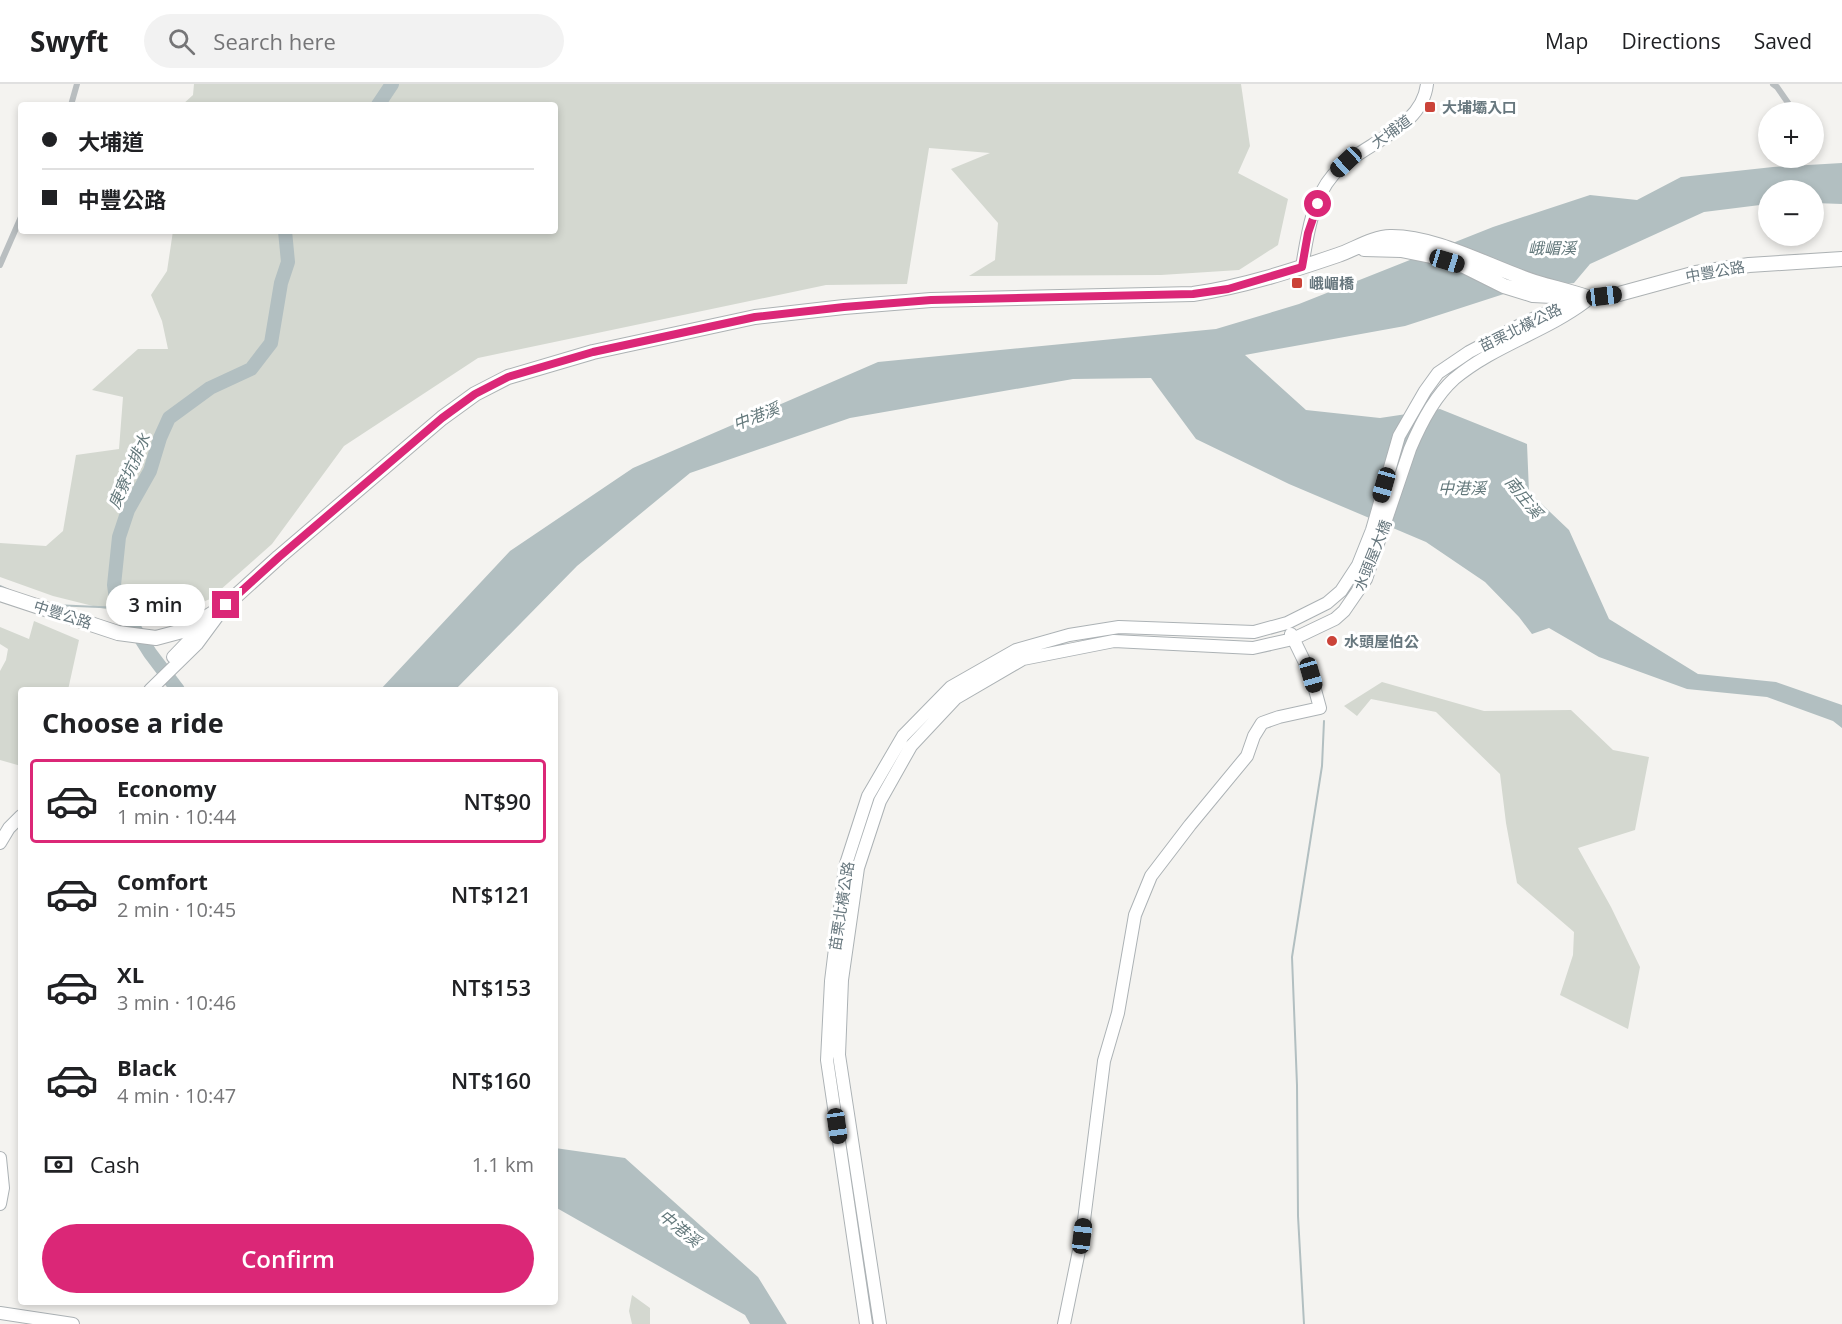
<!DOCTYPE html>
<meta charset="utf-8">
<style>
body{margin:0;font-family:"Open Sans","Noto Sans TC",sans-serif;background:#f2f2f2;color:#202124;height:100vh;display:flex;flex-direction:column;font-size:22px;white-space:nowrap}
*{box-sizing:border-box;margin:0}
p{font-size:20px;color:#757577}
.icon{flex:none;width:33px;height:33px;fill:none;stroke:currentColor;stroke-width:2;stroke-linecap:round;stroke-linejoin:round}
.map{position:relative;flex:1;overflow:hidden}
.panel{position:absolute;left:18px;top:603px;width:540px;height:618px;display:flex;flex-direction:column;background:#fff;border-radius:6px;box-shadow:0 3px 9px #0003}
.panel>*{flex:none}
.top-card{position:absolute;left:18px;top:18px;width:540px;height:132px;border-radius:6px;box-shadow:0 3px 9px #0003;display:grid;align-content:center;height:132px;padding:0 24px;background:#fff}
.fabs{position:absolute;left:1758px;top:18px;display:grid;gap:12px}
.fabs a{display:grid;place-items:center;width:66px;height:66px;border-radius:50%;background:#fff;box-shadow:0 3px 9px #0003;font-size:30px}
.end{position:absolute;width:27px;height:27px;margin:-14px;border:8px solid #db2777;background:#fff;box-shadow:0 0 0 3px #fff}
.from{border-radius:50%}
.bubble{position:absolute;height:42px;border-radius:21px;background:#fff;box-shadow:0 3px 9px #0003;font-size:20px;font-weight:600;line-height:42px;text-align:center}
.car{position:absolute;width:18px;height:36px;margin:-18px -9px;border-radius:8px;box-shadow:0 0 4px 2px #0007;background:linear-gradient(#222 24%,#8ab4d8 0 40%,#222 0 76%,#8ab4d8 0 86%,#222 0)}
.top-card b{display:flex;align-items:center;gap:21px;height:57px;font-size:22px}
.top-card b+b{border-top:2px solid #e0e0e0}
.top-card i{width:15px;height:15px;background:#202124}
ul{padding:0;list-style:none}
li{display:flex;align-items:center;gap:18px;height:84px;margin:0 12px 9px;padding:0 12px;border:3px solid transparent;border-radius:6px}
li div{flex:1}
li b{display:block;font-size:22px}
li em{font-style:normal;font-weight:600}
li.on{border-color:#db2777}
li>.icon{width:54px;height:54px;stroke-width:1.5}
h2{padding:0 24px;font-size:27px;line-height:72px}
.pay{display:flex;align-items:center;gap:15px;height:66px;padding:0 24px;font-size:22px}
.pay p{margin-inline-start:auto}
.action{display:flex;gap:12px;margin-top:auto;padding:12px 24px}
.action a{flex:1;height:69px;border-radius:36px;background:#db2777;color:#fff;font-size:24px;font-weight:600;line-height:69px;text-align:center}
header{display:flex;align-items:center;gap:36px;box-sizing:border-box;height:84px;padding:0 30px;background:#fff;border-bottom:2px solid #e0e0e0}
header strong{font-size:28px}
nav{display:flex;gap:33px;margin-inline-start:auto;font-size:21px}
.search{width:420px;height:54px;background:#f2f2f2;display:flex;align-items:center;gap:15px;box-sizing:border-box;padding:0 21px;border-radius:33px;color:#757577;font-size:22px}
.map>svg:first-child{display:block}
.green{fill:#d4d8d0}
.water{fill:#b2bfc1}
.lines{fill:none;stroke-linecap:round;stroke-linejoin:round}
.stream{stroke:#b2bfc1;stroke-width:2}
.river{stroke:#b2bfc1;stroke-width:14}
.secondary-casing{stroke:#acb2b5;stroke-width:14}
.primary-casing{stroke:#adb2b4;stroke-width:16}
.street{stroke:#b9bec0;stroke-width:6}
.secondary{stroke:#fff;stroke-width:12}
.primary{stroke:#fff;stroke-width:14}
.route{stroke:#db2777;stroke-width:8}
.poi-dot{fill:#cb4339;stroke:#fff;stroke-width:2}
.labels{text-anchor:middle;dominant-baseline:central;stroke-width:6;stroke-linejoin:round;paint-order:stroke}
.poi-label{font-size:15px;font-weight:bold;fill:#67777e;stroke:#fff;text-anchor:start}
.street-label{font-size:15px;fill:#67777e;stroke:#fff}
.water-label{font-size:16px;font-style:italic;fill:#63787b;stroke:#fff}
</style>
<header>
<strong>Swyft</strong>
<div class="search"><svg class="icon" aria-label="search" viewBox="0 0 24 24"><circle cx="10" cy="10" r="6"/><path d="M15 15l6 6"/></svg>Search here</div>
<nav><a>Map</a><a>Directions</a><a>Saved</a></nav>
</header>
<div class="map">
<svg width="1842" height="1240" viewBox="0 0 1842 1240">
<rect width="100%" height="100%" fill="#f4f3f0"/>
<path class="green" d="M 194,0 L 1241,0 L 1250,62 L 1238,89 L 1288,115 L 1278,161 L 1239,186 L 1161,191 L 969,192 L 995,176 L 998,139 L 951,85 L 990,69 L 929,64 L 907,200 L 826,201 L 478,274 L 344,362 L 272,460 L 210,515 L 157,538 L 53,512 L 0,493 L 0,459 L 46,462 L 63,447 L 76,371 L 119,365 L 123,313 L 92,306 L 138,265 L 168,265 L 162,237 L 151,211 L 167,187 L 173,147 L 555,147 L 555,21 L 182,21 L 193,11 Z
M 34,537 L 79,556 L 68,606 L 21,606 L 21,682 L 0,676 L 0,587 L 6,576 L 8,565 L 0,560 L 0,543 L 29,555 Z
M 1382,598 L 1484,627 L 1571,626 L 1613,666 L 1649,673 L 1635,746 L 1578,764 L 1611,823 L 1640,883 L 1628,945 L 1560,911 L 1573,871 L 1574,848 L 1517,799 L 1506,739 L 1500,690 L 1436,628 L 1371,615 L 1357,632 L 1344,622 Z
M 632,1211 L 650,1224 L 650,1240 L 632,1240 L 629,1227 Z"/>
<path class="water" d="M 1842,79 L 1842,120 L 1814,119 L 1814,106 L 1768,106 L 1768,120 L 1704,128 L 1590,180 L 1574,199 L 1510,208 L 1405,242 L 1245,271 L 1306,326 L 1380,334 L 1440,325 L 1527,360 L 1529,408 L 1569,446 L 1609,535 L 1698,590 L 1776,598 L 1842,621 L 1842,644 L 1833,637 L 1767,613 L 1687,605 L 1599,573 L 1549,544 L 1532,550 L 1519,533 L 1485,498 L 1426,458 L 1289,400 L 1196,355 L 1151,294 L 1073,295 L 850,334 L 690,389 L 577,482 L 455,606 L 380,606 L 510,467 L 633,384 L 878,278 L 1216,245 L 1299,220 L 1493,143 L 1590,111 L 1637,116 L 1681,93 L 1773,83 Z
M 555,1064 L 625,1074 L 758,1193 L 787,1240 L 750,1240 L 745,1231 L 555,1123 Z"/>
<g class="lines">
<path class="stream" d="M 0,502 L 11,507
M 53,521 L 122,524
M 1304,1240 L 1298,1132 L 1297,1001 L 1292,873 L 1322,682 L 1324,637"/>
<path class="river" d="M 378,21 L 392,0
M 178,606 L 150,569 L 116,515 L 114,501 L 119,453 L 128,426 L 150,387 L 160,354 L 169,334 L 210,304 L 251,285 L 271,259 L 281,199 L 288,178 L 285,147"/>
<defs>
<path id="secondary" d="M 1302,183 C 1307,153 1312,115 1333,91 C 1361,59 1422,46 1427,0
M 173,573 L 203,542
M 150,606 L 197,560 L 225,522
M 0,759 L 9,744 L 21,732
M 0,1074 L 3,1104 L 0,1120
M 0,1229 L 73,1240
M 866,1240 L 827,976 L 831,897 L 845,783 L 868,712 L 903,652 L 951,603 L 1016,566 L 1069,551 L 1119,543 L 1254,548 L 1287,539 L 1327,519 L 1341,507 L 1358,481 L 1372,446 L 1399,352 L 1425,307 L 1438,289 L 1469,268 L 1524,239 L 1561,222 L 1585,215
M 880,1240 L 839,971 L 842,896 L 858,784 L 880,717 L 911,662 L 956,614 L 1023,575 L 1114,557 L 1253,564 L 1293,555 L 1335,535 L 1344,527 L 1366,495 L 1410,365 C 1420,341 1434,313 1454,295 C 1493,262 1545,248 1585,218
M 1064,1240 L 1082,1152 L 1104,977 L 1118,929 L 1135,831 L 1151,792 L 1190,741 L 1247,672 L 1254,652 L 1262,639 L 1279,633 L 1320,624 L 1311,591 L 1291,550"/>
<path id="primary" d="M 1364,165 L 1401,166 L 1431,172 L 1464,182 L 1504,202 L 1533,211 L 1590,214 L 1619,210 L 1696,189 L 1749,181 L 1842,175
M 0,510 L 118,549 L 156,554 L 186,546 L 226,521 L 279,473 L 442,334 L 475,310 L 508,293 L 593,268 L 755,233 L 844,223 L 931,216 L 1193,210 C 1242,203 1291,187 1338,171 C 1353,166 1374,153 1390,153 C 1437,152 1493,185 1538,199 C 1555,204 1573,208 1590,214"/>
</defs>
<use href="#secondary" class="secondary-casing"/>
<use href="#primary" class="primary-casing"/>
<path class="street" d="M 1773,0 L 1777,3 L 1793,26
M 71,21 L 77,0
M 0,181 L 21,133"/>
<use href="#secondary" class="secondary"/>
<use href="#primary" class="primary"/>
</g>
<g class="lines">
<path class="route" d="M 226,521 L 279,473 L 442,334 L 475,310 L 508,293 L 593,268 L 755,233 L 844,223 L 931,216 L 1193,210 L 1228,205 L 1302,183 L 1308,149 L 1318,120"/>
</g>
<g class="poi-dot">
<rect x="1424" y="17" width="12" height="12" rx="3"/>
<rect x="1291" y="193" width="12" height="12" rx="3"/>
<circle cx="1332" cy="557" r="6"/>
</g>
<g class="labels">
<g class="poi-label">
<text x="1442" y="23">大埔壩入口</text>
<text x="1309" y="199">峨嵋橋</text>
<text x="1344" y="557">水頭屋伯公</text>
</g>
<g class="street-label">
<text transform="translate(1391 47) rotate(-36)">大埔道</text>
<text transform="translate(1715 187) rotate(-10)">中豐公路</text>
<text transform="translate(1520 243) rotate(-26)">苗栗北橫公路</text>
<text transform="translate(1372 471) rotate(-68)">水頭屋大橋</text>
<text transform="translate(63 530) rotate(18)">中豐公路</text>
<text transform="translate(841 822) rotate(-81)">苗栗北橫公路</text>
</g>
<g class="water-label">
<text x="1552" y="164">峨嵋溪</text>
<text transform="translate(756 332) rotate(-21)">中港溪</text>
<text transform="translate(129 387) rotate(-66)">庚寮坑排水</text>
<text x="1462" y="404">中港溪</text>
<text transform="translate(1524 413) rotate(51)">南庄溪</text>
<text transform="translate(680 1144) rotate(39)">中港溪</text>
</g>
</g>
</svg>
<div class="fabs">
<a>+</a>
<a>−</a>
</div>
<i class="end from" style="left:1318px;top:120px"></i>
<i class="end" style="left:226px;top:521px"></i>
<div class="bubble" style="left:106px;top:500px;width:99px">3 min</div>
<i class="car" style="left:1346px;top:78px;rotate:227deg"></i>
<i class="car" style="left:1447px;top:177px;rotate:107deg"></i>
<i class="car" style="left:1604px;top:212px;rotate:83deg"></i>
<i class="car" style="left:1384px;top:401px;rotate:196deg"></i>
<i class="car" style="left:1311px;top:591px;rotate:164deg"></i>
<i class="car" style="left:837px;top:1042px;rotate:172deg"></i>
<i class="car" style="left:1082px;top:1152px;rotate:7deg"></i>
<div class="top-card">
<b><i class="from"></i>大埔道</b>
<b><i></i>中豐公路</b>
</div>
<section class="panel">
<h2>Choose a ride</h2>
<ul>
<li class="on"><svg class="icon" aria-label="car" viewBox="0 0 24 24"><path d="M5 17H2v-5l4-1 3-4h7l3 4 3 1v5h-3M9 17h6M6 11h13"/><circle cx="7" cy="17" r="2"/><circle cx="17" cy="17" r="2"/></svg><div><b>Economy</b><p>1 min · 10:44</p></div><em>NT$90</em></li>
<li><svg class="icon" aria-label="car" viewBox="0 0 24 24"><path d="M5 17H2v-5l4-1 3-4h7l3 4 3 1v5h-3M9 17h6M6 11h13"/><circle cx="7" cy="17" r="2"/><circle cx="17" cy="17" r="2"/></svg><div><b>Comfort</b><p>2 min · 10:45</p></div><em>NT$121</em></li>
<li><svg class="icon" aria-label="car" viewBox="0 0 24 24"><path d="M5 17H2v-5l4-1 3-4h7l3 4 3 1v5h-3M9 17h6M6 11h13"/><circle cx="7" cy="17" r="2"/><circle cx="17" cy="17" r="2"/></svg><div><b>XL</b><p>3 min · 10:46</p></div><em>NT$153</em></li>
<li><svg class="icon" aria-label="car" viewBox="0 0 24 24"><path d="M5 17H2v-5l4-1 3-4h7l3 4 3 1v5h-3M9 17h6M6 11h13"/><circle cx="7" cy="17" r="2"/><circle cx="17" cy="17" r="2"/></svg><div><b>Black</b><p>4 min · 10:47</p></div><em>NT$160</em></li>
</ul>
<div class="pay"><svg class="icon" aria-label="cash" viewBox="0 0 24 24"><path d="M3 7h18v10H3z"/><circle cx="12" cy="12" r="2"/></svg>Cash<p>1.1 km</p></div>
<div class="action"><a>Confirm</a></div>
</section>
</div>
